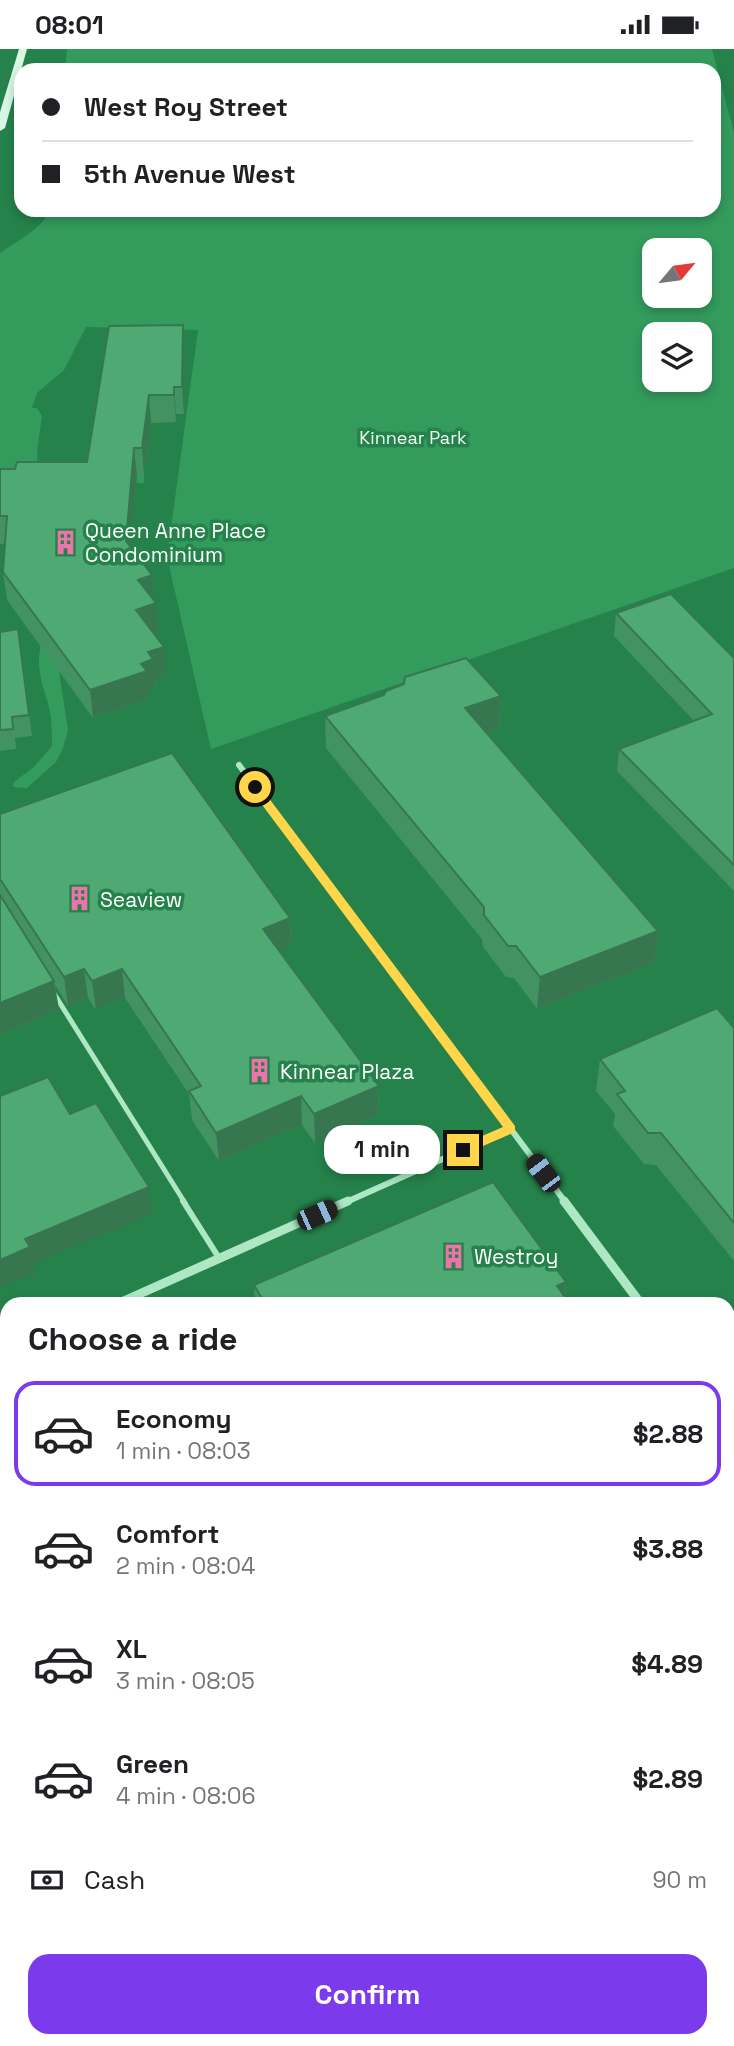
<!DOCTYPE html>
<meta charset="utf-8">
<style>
body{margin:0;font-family:"Space Grotesk",sans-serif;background:#f2f2f2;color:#202124;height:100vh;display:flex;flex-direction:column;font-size:26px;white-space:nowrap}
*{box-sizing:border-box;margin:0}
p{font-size:23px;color:#757577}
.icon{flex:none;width:38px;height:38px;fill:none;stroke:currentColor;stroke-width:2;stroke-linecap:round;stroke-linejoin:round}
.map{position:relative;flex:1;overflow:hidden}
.sheet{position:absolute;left:0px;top:1248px;width:735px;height:751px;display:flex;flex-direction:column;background:#fff;border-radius:21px 21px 0 0;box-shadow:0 4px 10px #0003}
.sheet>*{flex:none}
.guide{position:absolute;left:14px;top:14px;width:707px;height:154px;border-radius:21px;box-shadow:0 4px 10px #0003;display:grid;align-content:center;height:154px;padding:0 28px;background:#fff}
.needle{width:46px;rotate:61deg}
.tools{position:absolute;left:642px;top:189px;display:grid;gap:14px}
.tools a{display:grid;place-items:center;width:70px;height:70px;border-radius:14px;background:#fff;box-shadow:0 4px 10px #0003;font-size:35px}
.end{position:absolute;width:32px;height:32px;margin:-16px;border:9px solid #ffd54a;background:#111;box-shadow:0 0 0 4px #111}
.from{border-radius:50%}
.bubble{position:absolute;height:49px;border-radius:21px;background:#fff;box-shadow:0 4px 10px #0003;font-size:23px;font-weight:700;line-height:49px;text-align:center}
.car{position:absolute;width:21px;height:42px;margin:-21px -10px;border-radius:9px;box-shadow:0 0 5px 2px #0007;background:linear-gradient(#222 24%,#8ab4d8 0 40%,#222 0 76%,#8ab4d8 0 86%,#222 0)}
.guide b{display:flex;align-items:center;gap:24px;height:66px;font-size:26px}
.guide b+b{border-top:2px solid #e0e0e0}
.guide i{width:18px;height:18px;background:#202124}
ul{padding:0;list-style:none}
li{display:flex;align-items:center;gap:21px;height:105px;margin:0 14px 10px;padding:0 14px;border:4px solid transparent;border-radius:21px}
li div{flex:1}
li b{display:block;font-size:26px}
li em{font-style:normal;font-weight:700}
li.on{border-color:#7c3aed}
li>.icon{width:63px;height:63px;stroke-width:1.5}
h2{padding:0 28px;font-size:32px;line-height:84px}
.pay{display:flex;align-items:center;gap:18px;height:77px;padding:0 28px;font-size:26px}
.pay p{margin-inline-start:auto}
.cta{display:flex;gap:14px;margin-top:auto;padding:14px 28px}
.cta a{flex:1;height:80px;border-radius:21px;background:#7c3aed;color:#fff;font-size:28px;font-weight:700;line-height:80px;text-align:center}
.status{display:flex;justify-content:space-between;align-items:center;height:49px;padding:0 35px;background:#fff;direction:ltr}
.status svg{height:19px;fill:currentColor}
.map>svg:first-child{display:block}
.green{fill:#339b5c;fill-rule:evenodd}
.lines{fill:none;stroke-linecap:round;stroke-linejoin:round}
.service-far1{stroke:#ade7c4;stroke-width:5}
.service{stroke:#ade7c4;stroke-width:6}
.minor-far1{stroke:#ade7c4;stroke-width:6}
.minor{stroke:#ade7c4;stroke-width:9}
.secondary{fill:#d7f6e4;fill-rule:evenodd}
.wall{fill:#439262}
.shaded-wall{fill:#377750}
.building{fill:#4eaa72;stroke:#377750;stroke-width:2}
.route{fill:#ffd54a}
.labels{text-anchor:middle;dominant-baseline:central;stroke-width:7;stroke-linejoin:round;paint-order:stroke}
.far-park-label{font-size:18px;fill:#edfbf2;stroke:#25824b}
.poi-label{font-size:21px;fill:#fff;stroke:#25824b;text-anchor:start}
</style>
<div class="status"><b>08:01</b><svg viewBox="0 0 49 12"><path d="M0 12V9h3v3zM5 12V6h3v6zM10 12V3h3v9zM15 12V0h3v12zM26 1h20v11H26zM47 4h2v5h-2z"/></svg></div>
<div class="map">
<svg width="734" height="1997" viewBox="0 0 734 1997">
<rect width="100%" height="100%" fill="#25824b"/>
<path class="green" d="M 67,0 L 712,0 L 734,84 L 734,519 L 211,700 L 167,508 L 198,281 L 86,278 L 64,321 L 37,344 L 32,359 L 37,359 L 42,367 L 37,403 L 38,425 L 144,427 L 144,434 L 0,431 L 0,204 C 15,193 44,179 49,161 L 714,161 L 714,21 L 65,21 ZM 654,201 L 700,201 L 700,247 L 654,247 ZM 654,285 L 700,285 L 700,331 L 654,331 Z
M 41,595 L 57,608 L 68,682 L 62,702 L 56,713 L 27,739 L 13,738 L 14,733 L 34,718 L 52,697 C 52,682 52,666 47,651 C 41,632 36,616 41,595 Z"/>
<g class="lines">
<path class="service-far1" d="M 53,943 L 185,1154"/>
<path class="service" d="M 183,1152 L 219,1209
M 0,1608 L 7,1623
M 182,1992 L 185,1997"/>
<path class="minor-far1" d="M 239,716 L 566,1154
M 344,1154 L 510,1080"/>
<path class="minor" d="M 564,1152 L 641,1255
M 117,1255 L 348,1152
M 0,1307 L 7,1304
M 728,1370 L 734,1378
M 728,1781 L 734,1778
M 344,1997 L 354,1992"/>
<path class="secondary" d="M 19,0 L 27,0 L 5,79 L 0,82 L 0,63 Z"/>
</g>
<path class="wall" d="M 184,303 L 184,365 L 176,365 L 176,373 L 151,374 L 144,427 L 137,427 L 130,498 L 156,554 L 159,582 L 153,584 L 166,626 L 155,630 L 156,638 L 149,641 L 149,650 L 93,669 L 7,551 L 3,523 L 5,495 L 0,495 L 0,420 L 15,420 L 87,413 Z
M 616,564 L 734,609 L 734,842 L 617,722 L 619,700 L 694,672 L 614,587 Z
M 18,580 L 32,687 L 15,689 L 16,700 L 0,702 L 0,583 Z
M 384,646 L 501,647 L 499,679 L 486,684 L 658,882 L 654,914 L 537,960 L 514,929 L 506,928 L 483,898 L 482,890 L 326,699 L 325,667 Z
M 0,765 L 290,869 L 291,898 L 279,902 L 379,1037 L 378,1066 L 315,1094 L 302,1076 L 219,1112 L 192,1071 L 189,1045 L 125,949 L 96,961 L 88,949 L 68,957 L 55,936 L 59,961 L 0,985 Z
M 734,979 L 734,1212 L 656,1116 L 644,1115 L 613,1077 L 615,1065 L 596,1042 L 600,1010 Z
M 566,1233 L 565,1247 L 255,1255 L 254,1236 Z
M 7,1363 L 7,1500 L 0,1485 L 0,1366 Z
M 734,1953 L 734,1997 L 728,1992 L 728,1956 Z"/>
<path class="shaded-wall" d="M 183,276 L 184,303 L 184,365 L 182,338 Z
M 174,338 L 176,365 L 176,373 L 174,346 Z
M 149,346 L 151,374 L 144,427 L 142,399 Z
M 134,399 L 137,427 L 128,520 L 126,492 Z
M 152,526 L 155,554 L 138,531 Z
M 156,554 L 159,582 L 139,589 L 136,561 Z
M 164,598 L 166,626 L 155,630 L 156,638 L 149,641 L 149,650 L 93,669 L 90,641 L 141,615 L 148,603 Z
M 501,647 L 499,679 L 463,692 L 465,659 Z
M 290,869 L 291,898 L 264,908 L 263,880 Z
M 658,882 L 654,914 L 537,960 L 540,928 Z
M 84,920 L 88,949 L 68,957 L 64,928 Z
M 122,920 L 125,949 L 96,961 L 92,932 Z
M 54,932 L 59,961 L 0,985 L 0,954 Z
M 379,1037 L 378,1066 L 315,1094 L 314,1065 Z
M 301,1047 L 302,1076 L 219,1112 L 216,1084 Z
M 149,1138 L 152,1165 L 33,1215 L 35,1224 L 0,1239 L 0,1211 L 25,1190 Z
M 566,1233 L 564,1255 L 557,1237 Z
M 734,1648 L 734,1669 L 728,1672 L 728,1651 Z
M 157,1992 L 161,1992 L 162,1997 L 147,1997 Z"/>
<path class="building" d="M 183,276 L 182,338 L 174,338 L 174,346 L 149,346 L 142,399 L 134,399 L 126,492 L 152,526 L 138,531 L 156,554 L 136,561 L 164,598 L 148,603 L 153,610 L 141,615 L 147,622 L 90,641 L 3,523 L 7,467 L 0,467 L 0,420 L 15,420 L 17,413 L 87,413 L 109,277 Z
M 671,545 L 734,609 L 734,816 L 619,700 L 712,665 L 616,564 Z
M 18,580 L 29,666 L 12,668 L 13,680 L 0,681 L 0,583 Z
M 466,609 L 501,647 L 465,659 L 658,882 L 540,928 L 516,897 L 508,897 L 484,866 L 484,858 L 325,667 L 384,646 L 386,642 L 404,635 L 405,628 Z
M 172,704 L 290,869 L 263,880 L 379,1037 L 314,1065 L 301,1047 L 216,1084 L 189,1042 L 201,1037 L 122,920 L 92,932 L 84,920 L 64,928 L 0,830 L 0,765 Z
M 0,846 L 54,932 L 0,954 Z
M 717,959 L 734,979 L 734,1174 L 661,1084 L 648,1084 L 617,1045 L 625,1042 L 600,1010 Z
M 48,1028 L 70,1065 L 96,1054 L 149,1138 L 25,1190 L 30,1198 L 0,1211 L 0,1047 Z
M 493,1133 L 566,1233 L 557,1237 L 570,1255 L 255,1255 L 263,1251 L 254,1236 Z
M 7,1363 L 7,1487 L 0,1472 L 0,1366 Z
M 728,1462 L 734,1470 L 734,1648 L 728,1651 Z
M 0,1658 L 7,1673 L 7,1992 L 157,1992 L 147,1997 L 0,1997 Z
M 734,1953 L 734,1965 L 728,1956 Z
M 734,1975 L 734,1997 L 697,1997 L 707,1992 L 728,1992 L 728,1979 Z"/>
<path class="route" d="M 251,736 L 259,736 L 515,1077 L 515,1083 L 467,1104 L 459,1104 L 459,1097 L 503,1078 L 251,741 Z"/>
<defs>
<symbol id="building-bare" viewBox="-9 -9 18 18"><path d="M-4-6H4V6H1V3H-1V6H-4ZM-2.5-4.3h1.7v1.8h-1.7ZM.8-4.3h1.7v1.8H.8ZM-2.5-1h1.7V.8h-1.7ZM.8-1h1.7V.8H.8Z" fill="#f072aa" stroke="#25824b" stroke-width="2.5" paint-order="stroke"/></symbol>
</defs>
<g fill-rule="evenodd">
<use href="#building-bare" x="48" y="476" width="35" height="35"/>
<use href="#building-bare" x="62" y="832" width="35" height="35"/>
<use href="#building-bare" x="242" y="1004" width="35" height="35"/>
<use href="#building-bare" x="436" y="1190" width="35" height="35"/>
</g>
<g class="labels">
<g class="far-park-label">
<text x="413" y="388">Kinnear Park</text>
</g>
<g class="poi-label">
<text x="85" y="481">Queen Anne Place<tspan x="85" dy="24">Condominium</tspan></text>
<text x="100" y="850">Seaview</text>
<text x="280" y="1022">Kinnear Plaza</text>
<text x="474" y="1207">Westroy</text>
</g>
</g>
</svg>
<div class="tools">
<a><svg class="needle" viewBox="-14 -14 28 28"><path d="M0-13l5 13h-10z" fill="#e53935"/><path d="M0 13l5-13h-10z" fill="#757577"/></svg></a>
<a><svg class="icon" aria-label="layers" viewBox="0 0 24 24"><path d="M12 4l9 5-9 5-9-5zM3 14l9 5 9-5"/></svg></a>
</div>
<i class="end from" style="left:255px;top:738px"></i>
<i class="end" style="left:463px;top:1101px"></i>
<div class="bubble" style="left:324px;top:1076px;width:116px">1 min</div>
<i class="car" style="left:543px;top:1124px;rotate:323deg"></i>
<i class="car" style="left:317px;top:1166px;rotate:66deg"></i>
<div class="guide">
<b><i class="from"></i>West Roy Street</b>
<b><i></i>5th Avenue West</b>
</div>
<section class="sheet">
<h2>Choose a ride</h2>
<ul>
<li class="on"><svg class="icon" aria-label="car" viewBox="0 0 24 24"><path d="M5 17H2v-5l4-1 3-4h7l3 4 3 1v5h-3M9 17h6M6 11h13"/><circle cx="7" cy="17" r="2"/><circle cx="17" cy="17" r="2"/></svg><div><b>Economy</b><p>1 min · 08:03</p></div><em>$2.88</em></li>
<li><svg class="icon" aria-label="car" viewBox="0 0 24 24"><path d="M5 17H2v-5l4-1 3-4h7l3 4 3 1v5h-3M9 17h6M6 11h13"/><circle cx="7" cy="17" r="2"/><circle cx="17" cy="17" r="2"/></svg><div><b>Comfort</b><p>2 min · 08:04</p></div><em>$3.88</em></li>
<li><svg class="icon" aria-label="car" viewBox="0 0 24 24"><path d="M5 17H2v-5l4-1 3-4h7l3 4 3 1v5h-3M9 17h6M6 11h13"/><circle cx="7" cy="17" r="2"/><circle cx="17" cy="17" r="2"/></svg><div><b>XL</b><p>3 min · 08:05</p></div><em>$4.89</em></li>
<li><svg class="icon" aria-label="car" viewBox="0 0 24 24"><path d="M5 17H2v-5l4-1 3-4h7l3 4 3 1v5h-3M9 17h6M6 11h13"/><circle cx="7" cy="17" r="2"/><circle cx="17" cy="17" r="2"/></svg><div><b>Green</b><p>4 min · 08:06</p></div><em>$2.89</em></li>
</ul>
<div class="pay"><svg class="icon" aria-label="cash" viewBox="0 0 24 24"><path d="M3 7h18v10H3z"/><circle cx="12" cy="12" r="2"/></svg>Cash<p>90 m</p></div>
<div class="cta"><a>Confirm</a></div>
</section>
</div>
